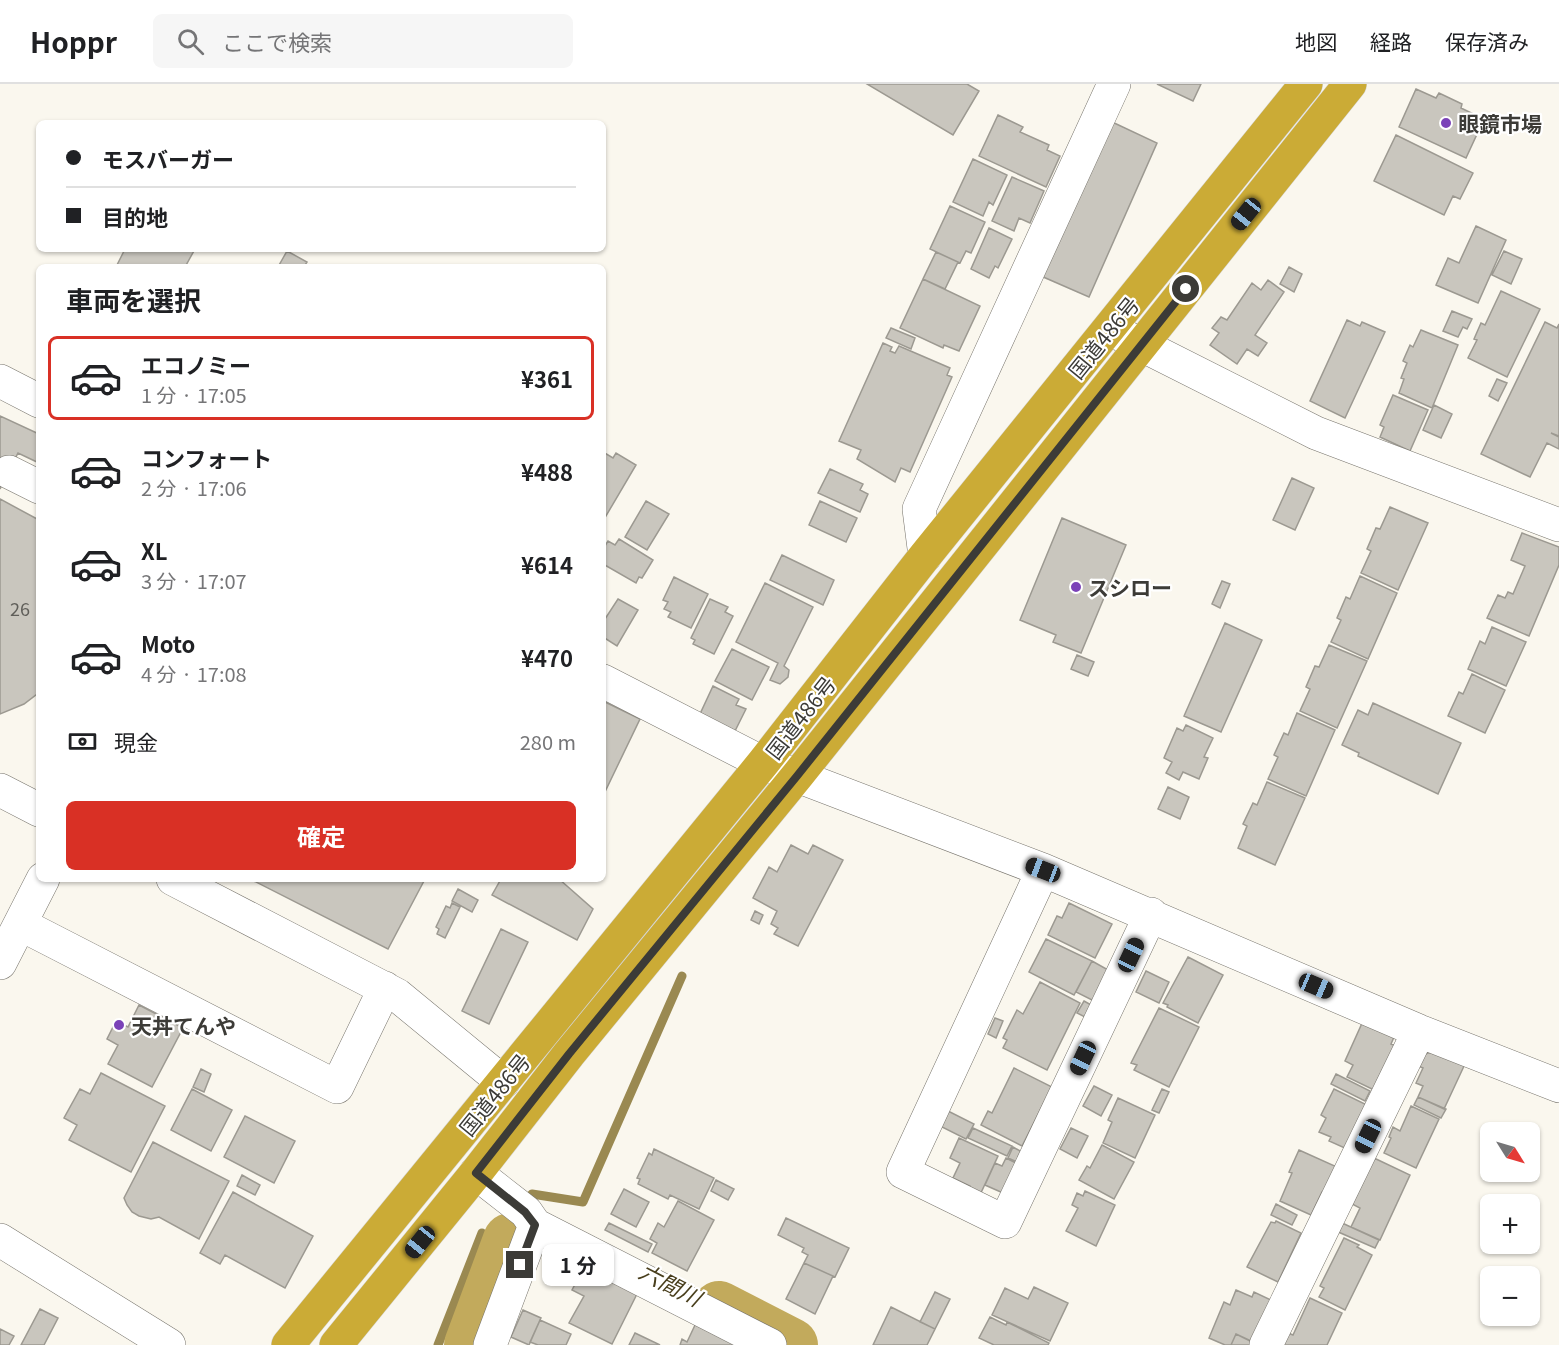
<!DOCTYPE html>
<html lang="ja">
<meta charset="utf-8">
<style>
body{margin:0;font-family:Georgia,"Noto Sans JP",serif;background:#f6f6f6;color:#202124;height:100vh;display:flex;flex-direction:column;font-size:22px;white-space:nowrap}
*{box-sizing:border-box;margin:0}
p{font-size:20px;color:#757577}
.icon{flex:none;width:33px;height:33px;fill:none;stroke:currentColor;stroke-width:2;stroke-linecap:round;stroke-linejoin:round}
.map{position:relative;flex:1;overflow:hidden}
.drawer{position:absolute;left:36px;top:180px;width:570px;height:618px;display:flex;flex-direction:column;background:#fff;border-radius:9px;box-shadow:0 2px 4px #0004}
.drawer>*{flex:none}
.banner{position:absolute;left:36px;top:36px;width:570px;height:132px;border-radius:9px;box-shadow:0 2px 4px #0004;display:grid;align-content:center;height:132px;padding:0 30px;background:#fff}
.needle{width:39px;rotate:127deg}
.fabs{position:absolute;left:1480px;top:1038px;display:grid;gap:12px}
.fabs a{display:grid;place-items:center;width:60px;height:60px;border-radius:9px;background:#fff;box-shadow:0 2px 4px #0004;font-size:30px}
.end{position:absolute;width:27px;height:27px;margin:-14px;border:8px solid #3c3b37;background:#fff;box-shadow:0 0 0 3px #fff}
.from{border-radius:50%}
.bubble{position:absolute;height:42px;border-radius:9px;background:#fff;box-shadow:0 2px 4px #0004;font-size:20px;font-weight:700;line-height:42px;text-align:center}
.car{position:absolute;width:18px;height:36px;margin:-18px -9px;border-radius:8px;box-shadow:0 0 4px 2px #0007;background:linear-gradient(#222 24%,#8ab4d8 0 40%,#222 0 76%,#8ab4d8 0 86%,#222 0)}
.banner b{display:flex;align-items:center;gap:21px;height:57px;font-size:22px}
.banner b+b{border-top:2px solid #e0e0e0}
.banner i{width:15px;height:15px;background:#202124}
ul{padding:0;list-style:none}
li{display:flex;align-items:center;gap:18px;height:84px;margin:0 12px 9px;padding:0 18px;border:3px solid transparent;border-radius:9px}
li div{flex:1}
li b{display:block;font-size:22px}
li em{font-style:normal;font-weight:700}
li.on{border-color:#d93025}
li>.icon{width:54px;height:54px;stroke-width:1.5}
h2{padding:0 30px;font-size:27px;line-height:72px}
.pay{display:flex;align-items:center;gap:15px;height:66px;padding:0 30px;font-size:22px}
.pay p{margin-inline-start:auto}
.primary-button{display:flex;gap:12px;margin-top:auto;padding:12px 30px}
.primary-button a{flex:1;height:69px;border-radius:9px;background:#d93025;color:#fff;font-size:24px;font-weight:700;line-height:69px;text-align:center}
header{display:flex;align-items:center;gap:36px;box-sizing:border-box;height:84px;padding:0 30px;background:#fff;border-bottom:2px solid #e0e0e0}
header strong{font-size:28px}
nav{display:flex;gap:33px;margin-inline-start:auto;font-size:21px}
.search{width:420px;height:54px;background:#f6f6f6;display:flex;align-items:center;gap:15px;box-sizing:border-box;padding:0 21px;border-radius:9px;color:#757577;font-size:22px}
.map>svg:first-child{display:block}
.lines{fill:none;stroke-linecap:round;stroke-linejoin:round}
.stream{stroke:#9a8951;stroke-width:9}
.river{stroke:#c2aa5c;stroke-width:54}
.building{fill:#c9c6be;stroke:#9c9991;stroke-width:1.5}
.minor-casing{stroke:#77746c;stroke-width:34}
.highway-casing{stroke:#d4d4d3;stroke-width:34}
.minor{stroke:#fff;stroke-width:33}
.highway{stroke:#cbab36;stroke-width:33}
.route{stroke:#3c3b37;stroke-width:8}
.poi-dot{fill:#7b42b8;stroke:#fff;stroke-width:2}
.labels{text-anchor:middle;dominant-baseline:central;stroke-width:4.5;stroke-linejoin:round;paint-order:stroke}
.number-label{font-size:18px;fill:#5f5e59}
.poi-label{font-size:21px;font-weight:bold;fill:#3c3b37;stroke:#fff;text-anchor:start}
.street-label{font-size:21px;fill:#3c3b37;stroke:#fff}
.water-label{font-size:22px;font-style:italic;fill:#493f1d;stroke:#fff}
</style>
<header>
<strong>Hoppr</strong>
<div class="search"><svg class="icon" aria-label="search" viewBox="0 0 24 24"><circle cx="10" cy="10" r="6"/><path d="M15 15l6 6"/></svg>ここで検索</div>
<nav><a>地図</a><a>経路</a><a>保存済み</a></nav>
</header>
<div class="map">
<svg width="1559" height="1261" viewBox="0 0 1559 1261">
<rect width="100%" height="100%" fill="#faf7ee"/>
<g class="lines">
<path class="stream" d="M 532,1110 L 583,1118 L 682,892
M 438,1261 L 482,1149"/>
<path class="river" d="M 719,1224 L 791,1261
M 471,1261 L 510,1156"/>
</g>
<path class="building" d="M 867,0 L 967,0 L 979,7 L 953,51 Z
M 1157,0 L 1201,0 L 1193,17 Z
M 1416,5 L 1436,14 L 1439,9 L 1462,20 L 1461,24 L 1484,35 L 1466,74 L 1399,43 Z
M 998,31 L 1023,43 L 1020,48 L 1049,61 L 1047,66 L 1060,72 L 1046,103 L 979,72 Z
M 1110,37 L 1157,59 L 1089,213 L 1041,192 Z
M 1396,51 L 1473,89 L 1460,115 L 1453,112 L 1444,131 L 1374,97 Z
M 973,75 L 1007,91 L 993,121 L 989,118 L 983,132 L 953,118 Z
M 1012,93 L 1044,107 L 1030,139 L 1019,134 L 1014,147 L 992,137 Z
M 950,122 L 985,138 L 971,169 L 966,167 L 960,179 L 930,165 Z
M 1476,142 L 1506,156 L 1478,219 L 1436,201 L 1448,174 L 1459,179 Z
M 989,144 L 1012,155 L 998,184 L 995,182 L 989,194 L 971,185 Z
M 125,165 L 195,165 L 185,183 L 116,183 Z
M 287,167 L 307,178 L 304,183 L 278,183 Z
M 1504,167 L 1522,175 L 1511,200 L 1492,191 Z
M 936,168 L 958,178 L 945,205 L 923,195 Z
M 1289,183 L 1302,190 L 1294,208 L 1280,200 Z
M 923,195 L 980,222 L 959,267 L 944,261 L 943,264 L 900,244 Z
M 1268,196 L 1284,208 L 1255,251 L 1267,259 L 1258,272 L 1247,265 L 1237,280 L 1210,261 L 1219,249 L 1212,244 L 1221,233 L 1227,236 L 1252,199 L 1261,206 Z
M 1501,207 L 1540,225 L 1507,293 L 1468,274 L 1477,256 L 1474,255 L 1481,239 L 1485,241 Z
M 1452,227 L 1472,235 L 1467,245 L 1463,243 L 1458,253 L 1443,247 Z
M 1347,236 L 1360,242 L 1362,238 L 1385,248 L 1345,334 L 1310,317 Z
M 1545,238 L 1557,244 L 1559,240 L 1559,352 L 1551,349 L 1559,353 L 1559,365 L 1547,359 L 1530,393 L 1481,370 Z
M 891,244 L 915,254 L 911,265 L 886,254 Z
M 1421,246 L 1458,261 L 1432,324 L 1399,309 L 1404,295 L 1401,294 L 1407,279 L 1403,277 L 1410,261 L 1413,263 Z
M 883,259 L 892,263 L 890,267 L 895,269 L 899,262 L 950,284 L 947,291 L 952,293 L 910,388 L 901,384 L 895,398 L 857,375 L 861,366 L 839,357 Z
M 1497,295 L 1507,299 L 1498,317 L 1489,312 Z
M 1393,311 L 1428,326 L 1410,367 L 1380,353 L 1384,343 L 1380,341 Z
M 1434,321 L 1452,330 L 1441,354 L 1423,346 Z
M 0,332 L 39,350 L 39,379 L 18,369 L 0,405 Z
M 603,368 L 613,374 L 616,369 L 636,381 L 603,437 Z
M 830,385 L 863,400 L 860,406 L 868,410 L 860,428 L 818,409 Z
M 1292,394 L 1314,404 L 1295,446 L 1273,436 Z
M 0,415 L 39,436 L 39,613 L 36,611 L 24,620 L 0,630 Z
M 646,417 L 669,430 L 647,466 L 625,453 Z
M 820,417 L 857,434 L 846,458 L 809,441 Z
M 1390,423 L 1428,439 L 1398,506 L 1361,489 L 1371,467 L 1367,465 L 1376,444 L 1380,445 Z
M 1062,434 L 1126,461 L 1081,569 L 1053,558 L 1056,551 L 1020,536 Z
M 1522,449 L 1559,463 L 1559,481 L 1529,552 L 1487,534 L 1498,511 L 1505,514 L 1508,508 L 1513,510 L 1525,482 L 1511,476 Z
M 619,455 L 653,476 L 642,494 L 639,493 L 636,499 L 603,480 L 603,465 L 608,457 L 615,461 Z
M 782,471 L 834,496 L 823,521 L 770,496 Z
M 1360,492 L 1397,509 L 1368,575 L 1331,558 L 1341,536 L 1337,534 L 1346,513 L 1350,515 Z
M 674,493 L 708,510 L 691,544 L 668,533 L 671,528 L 664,525 L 668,518 L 663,516 Z
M 1222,497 L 1230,500 L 1220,524 L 1212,520 Z
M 765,499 L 813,523 L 784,582 L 789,586 L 788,593 L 780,600 L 770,596 L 778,579 L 736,558 Z
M 618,515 L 638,526 L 617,562 L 603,553 L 603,538 Z
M 710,515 L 728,523 L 725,528 L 733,532 L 714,570 L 693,560 L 695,556 L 691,554 Z
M 1225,539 L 1262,556 L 1221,648 L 1184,632 Z
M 1492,543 L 1526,558 L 1506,602 L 1468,585 L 1480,557 L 1485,560 Z
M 1329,561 L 1367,577 L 1337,644 L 1300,627 L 1310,605 L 1306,603 L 1315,582 L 1319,583 Z
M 732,565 L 769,583 L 752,616 L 715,597 Z
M 1077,571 L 1094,578 L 1088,592 L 1071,585 Z
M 1472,590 L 1505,606 L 1485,649 L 1448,632 L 1459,608 L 1463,610 Z
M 713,602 L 739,615 L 736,621 L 746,625 L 735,647 L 700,630 Z
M 603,617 L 640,635 L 603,712 Z
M 1373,619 L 1461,659 L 1438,710 L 1358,672 L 1359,669 L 1342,661 L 1358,626 L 1368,631 Z
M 1297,629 L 1335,646 L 1306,712 L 1268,695 L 1278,673 L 1274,671 L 1284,649 L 1288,651 Z
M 1186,641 L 1213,654 L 1204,673 L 1208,674 L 1199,695 L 1183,688 L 1179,696 L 1166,689 L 1172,678 L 1164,674 L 1177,644 L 1183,647 Z
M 1267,698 L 1305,714 L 1275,781 L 1238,764 L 1247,742 L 1243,740 L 1253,719 L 1257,721 Z
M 1168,703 L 1189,713 L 1180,735 L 1158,725 Z
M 791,761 L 808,770 L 813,761 L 843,776 L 798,862 L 774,850 L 778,844 L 771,840 L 777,827 L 753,814 L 769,783 L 777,788 Z
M 250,795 L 425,795 L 388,865 Z
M 501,795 L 559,795 L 593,825 L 577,856 L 492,811 Z
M 458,805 L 478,816 L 472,828 L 452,817 Z
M 452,819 L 460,823 L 445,854 L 437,850 L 439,845 L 436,843 L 446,822 L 450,824 Z
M 1069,819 L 1112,840 L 1095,874 L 1048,851 L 1057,832 L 1062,834 Z
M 755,827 L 763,831 L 759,840 L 751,836 Z
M 501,845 L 528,858 L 489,940 L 462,927 Z
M 1046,855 L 1092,877 L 1074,911 L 1029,888 Z
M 1188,873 L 1223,891 L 1198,939 L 1167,923 L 1168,921 L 1163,919 Z
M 1092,877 L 1110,887 L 1094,917 L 1076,908 Z
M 1146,887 L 1169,898 L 1159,919 L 1136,908 Z
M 1040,898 L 1080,919 L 1047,986 L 1003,964 L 1007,956 L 1003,954 L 1017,926 L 1023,930 Z
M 1084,917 L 1093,922 L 1087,934 L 1077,929 Z
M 139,921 L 183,944 L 152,1003 L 108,980 L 118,961 L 107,955 L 116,937 L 128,943 Z
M 1159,924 L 1199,943 L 1169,1003 L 1134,986 L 1137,981 L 1131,979 Z
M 995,934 L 1003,937 L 996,954 L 988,950 Z
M 1363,937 L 1394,953 L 1391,960 L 1396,962 L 1374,1006 L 1347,993 L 1353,981 L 1345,977 Z
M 1435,967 L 1465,980 L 1444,1025 L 1418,1013 L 1423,1002 L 1416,999 L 1423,984 L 1418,982 L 1425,970 Z
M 1014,984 L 1052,1003 L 1022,1062 L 981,1041 L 988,1027 L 992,1029 Z
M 201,985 L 211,990 L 204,1008 L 193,1003 Z
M 101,989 L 165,1022 L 131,1088 L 69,1056 L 77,1041 L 64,1034 L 80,1005 L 90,1010 Z
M 1336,990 L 1370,1007 L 1365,1017 L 1331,1000 Z
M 1094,1002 L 1112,1011 L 1101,1032 L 1083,1022 Z
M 192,1005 L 232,1026 L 211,1067 L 171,1046 Z
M 1162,1005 L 1169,1008 L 1159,1029 L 1152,1026 Z
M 1334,1005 L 1367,1021 L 1347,1065 L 1329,1057 L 1331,1053 L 1319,1048 L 1326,1034 L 1321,1031 Z
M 1418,1013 L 1446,1025 L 1441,1034 L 1414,1021 Z
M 1118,1014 L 1155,1031 L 1135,1074 L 1103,1059 L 1112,1038 L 1108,1036 Z
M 1411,1022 L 1439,1035 L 1416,1084 L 1384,1069 L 1391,1054 L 1389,1053 L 1393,1043 L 1400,1047 Z
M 946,1026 L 974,1040 L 966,1055 L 938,1041 Z
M 245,1032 L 295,1057 L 274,1099 L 224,1073 Z
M 973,1044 L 1012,1062 L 1007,1072 L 968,1054 Z
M 1071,1044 L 1088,1052 L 1077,1074 L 1060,1065 Z
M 959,1054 L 998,1072 L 979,1113 L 967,1107 L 970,1102 L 953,1094 L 960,1079 L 950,1074 Z
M 153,1058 L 229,1097 L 199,1155 L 159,1133 L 151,1135 L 139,1132 L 132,1128 L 127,1121 L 124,1114 Z
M 1102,1061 L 1134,1078 L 1114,1115 L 1079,1096 L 1087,1082 L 1090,1084 Z
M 1013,1063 L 1022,1068 L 1017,1078 L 1008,1074 Z
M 654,1065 L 714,1094 L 699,1125 L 670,1111 L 668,1115 L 638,1100 L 640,1095 L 637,1094 L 649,1069 L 652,1071 Z
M 1299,1066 L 1337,1083 L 1325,1109 L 1322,1108 L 1311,1131 L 1280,1117 L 1292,1089 L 1289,1088 Z
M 1006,1074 L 1016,1079 L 1003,1109 L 985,1101 L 995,1079 L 1002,1082 Z
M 1374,1074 L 1410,1091 L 1380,1156 L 1351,1143 L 1360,1124 L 1352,1120 Z
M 242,1091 L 260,1101 L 255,1111 L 237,1102 Z
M 716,1096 L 734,1105 L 728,1116 L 711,1107 Z
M 624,1105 L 649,1118 L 636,1143 L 611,1130 Z
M 1085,1107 L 1115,1121 L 1096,1162 L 1066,1147 L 1078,1124 L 1072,1121 L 1077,1109 L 1083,1112 Z
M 233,1108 L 313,1152 L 285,1204 L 225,1171 L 220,1180 L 200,1169 Z
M 678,1117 L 714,1136 L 687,1187 L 652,1169 L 657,1159 L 650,1155 L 658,1139 L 664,1143 Z
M 1276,1120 L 1297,1131 L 1292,1141 L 1271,1131 Z
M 786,1134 L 849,1164 L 835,1193 L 804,1179 L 808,1171 L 802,1168 L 804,1164 L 778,1151 Z
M 1276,1137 L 1301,1149 L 1278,1198 L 1247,1183 L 1271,1138 L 1275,1139 Z
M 1340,1138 L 1379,1156 L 1375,1164 L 1336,1147 Z
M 609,1139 L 652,1160 L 648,1168 L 605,1146 Z
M 1344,1154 L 1359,1161 L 1357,1163 L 1372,1171 L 1345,1226 L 1319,1213 L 1324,1204 L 1320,1202 Z
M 804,1179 L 833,1192 L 815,1230 L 786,1215 Z
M 584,1184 L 639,1206 L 612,1260 L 569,1239 L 584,1212 L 572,1206 Z
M 1034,1203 L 1068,1219 L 1050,1257 L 992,1231 L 1005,1204 L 1028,1215 Z
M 1236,1206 L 1252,1213 L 1254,1208 L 1271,1216 L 1252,1258 L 1236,1250 L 1231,1261 L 1225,1261 L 1209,1254 L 1224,1218 L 1230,1221 Z
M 935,1208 L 950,1215 L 935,1245 L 920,1238 Z
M 1310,1214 L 1342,1229 L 1327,1261 L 1282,1261 L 1288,1249 L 1293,1251 Z
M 891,1223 L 935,1245 L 927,1261 L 873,1261 Z
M 40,1225 L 58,1234 L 44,1261 L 21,1261 Z
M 523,1226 L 541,1234 L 529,1261 L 511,1253 Z
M 990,1233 L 1006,1241 L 1007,1238 L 1049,1259 L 1048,1261 L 994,1261 L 979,1254 Z
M 540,1236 L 571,1250 L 566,1261 L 538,1261 L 530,1258 Z
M 696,1239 L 735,1261 L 680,1261 L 682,1255 L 687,1258 Z
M 0,1245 L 14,1252 L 9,1261 L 0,1261 Z
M 635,1249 L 660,1261 L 629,1261 Z
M 1236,1250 L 1253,1258 L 1252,1261 L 1231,1261 Z"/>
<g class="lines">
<defs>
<path id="minor" d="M 1110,245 L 1316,349 L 1559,441
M 0,297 L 39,317
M 9,388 L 39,403
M 925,472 L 919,425 L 1114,0
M 603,597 L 763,679 L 1043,786 L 1419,947 L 1559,1002
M 0,706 L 39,726
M 1043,786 L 903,1088 L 1005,1138 L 1151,830
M 173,795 L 397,911 L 503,998
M 20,840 L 337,1003 L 385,904
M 0,879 L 43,795
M 476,1089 L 526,1128 L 535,1141 L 490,1261
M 535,1141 L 770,1261
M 0,1156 L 169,1261
M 1266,1261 L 1419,947"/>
<path id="highway" d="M 288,1261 L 763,679 L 925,472 L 1306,0
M 336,1261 L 476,1089 L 569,970 L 797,692 L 1350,0"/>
</defs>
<use href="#minor" class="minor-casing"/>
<use href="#highway" class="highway-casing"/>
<use href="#minor" class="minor"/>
<use href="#highway" class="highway"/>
</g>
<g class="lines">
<path class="route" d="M 520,1181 L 535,1141 L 525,1128 L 476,1089 L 569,970 L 797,692 L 1186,205"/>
</g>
<g class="poi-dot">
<circle cx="1446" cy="39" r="6"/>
<circle cx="1076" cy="503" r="6"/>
<circle cx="119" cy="941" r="6"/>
</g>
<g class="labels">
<g class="number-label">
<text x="20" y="524">26</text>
</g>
<g class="poi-label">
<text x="1458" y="39">眼鏡市場</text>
<text x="1088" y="503">スシロー</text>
<text x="131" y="941">天丼てんや</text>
</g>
<g class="street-label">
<text transform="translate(1103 253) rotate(-51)">国道486号</text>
<text transform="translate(800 633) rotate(-52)">国道486号</text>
<text transform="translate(494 1010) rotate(-51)">国道486号</text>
</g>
<g class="water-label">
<text transform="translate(671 1199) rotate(27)">六間川</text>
</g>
</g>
</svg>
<div class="fabs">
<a><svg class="needle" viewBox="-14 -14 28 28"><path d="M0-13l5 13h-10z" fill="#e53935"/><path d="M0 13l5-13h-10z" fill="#757577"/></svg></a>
<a>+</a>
<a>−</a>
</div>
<i class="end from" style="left:1186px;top:205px"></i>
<i class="end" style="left:520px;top:1181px"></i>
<div class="bubble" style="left:542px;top:1160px;width:72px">1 分</div>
<i class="car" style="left:1246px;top:130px;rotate:219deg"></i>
<i class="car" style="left:1043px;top:786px;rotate:291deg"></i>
<i class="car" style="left:1131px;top:871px;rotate:25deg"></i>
<i class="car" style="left:1316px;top:902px;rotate:113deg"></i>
<i class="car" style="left:1083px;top:974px;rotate:205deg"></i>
<i class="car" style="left:1368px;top:1052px;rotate:206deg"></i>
<i class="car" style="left:420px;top:1158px;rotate:219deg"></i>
<div class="banner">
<b><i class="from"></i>モスバーガー</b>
<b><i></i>目的地</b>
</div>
<section class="drawer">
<h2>車両を選択</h2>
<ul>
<li class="on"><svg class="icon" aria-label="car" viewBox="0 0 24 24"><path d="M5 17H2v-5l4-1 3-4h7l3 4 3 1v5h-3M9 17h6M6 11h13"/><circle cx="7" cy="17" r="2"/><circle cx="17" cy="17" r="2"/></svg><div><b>エコノミー</b><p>1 分 · 17:05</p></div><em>¥361</em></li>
<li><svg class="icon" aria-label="car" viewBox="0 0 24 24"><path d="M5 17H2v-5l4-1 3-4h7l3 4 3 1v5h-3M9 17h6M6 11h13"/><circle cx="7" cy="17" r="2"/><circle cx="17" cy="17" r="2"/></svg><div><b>コンフォート</b><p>2 分 · 17:06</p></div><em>¥488</em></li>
<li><svg class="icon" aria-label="car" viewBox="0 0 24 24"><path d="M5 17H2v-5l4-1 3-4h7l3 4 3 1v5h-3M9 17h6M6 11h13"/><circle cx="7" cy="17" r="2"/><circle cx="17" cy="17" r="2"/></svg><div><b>XL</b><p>3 分 · 17:07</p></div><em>¥614</em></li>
<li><svg class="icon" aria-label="car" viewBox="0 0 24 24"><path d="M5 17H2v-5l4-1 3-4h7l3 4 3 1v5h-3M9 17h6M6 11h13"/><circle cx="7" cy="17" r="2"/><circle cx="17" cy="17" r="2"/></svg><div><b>Moto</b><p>4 分 · 17:08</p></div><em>¥470</em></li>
</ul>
<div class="pay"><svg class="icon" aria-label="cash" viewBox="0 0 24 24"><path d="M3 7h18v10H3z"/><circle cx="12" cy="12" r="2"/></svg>現金<p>280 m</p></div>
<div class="primary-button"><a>確定</a></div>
</section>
</div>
